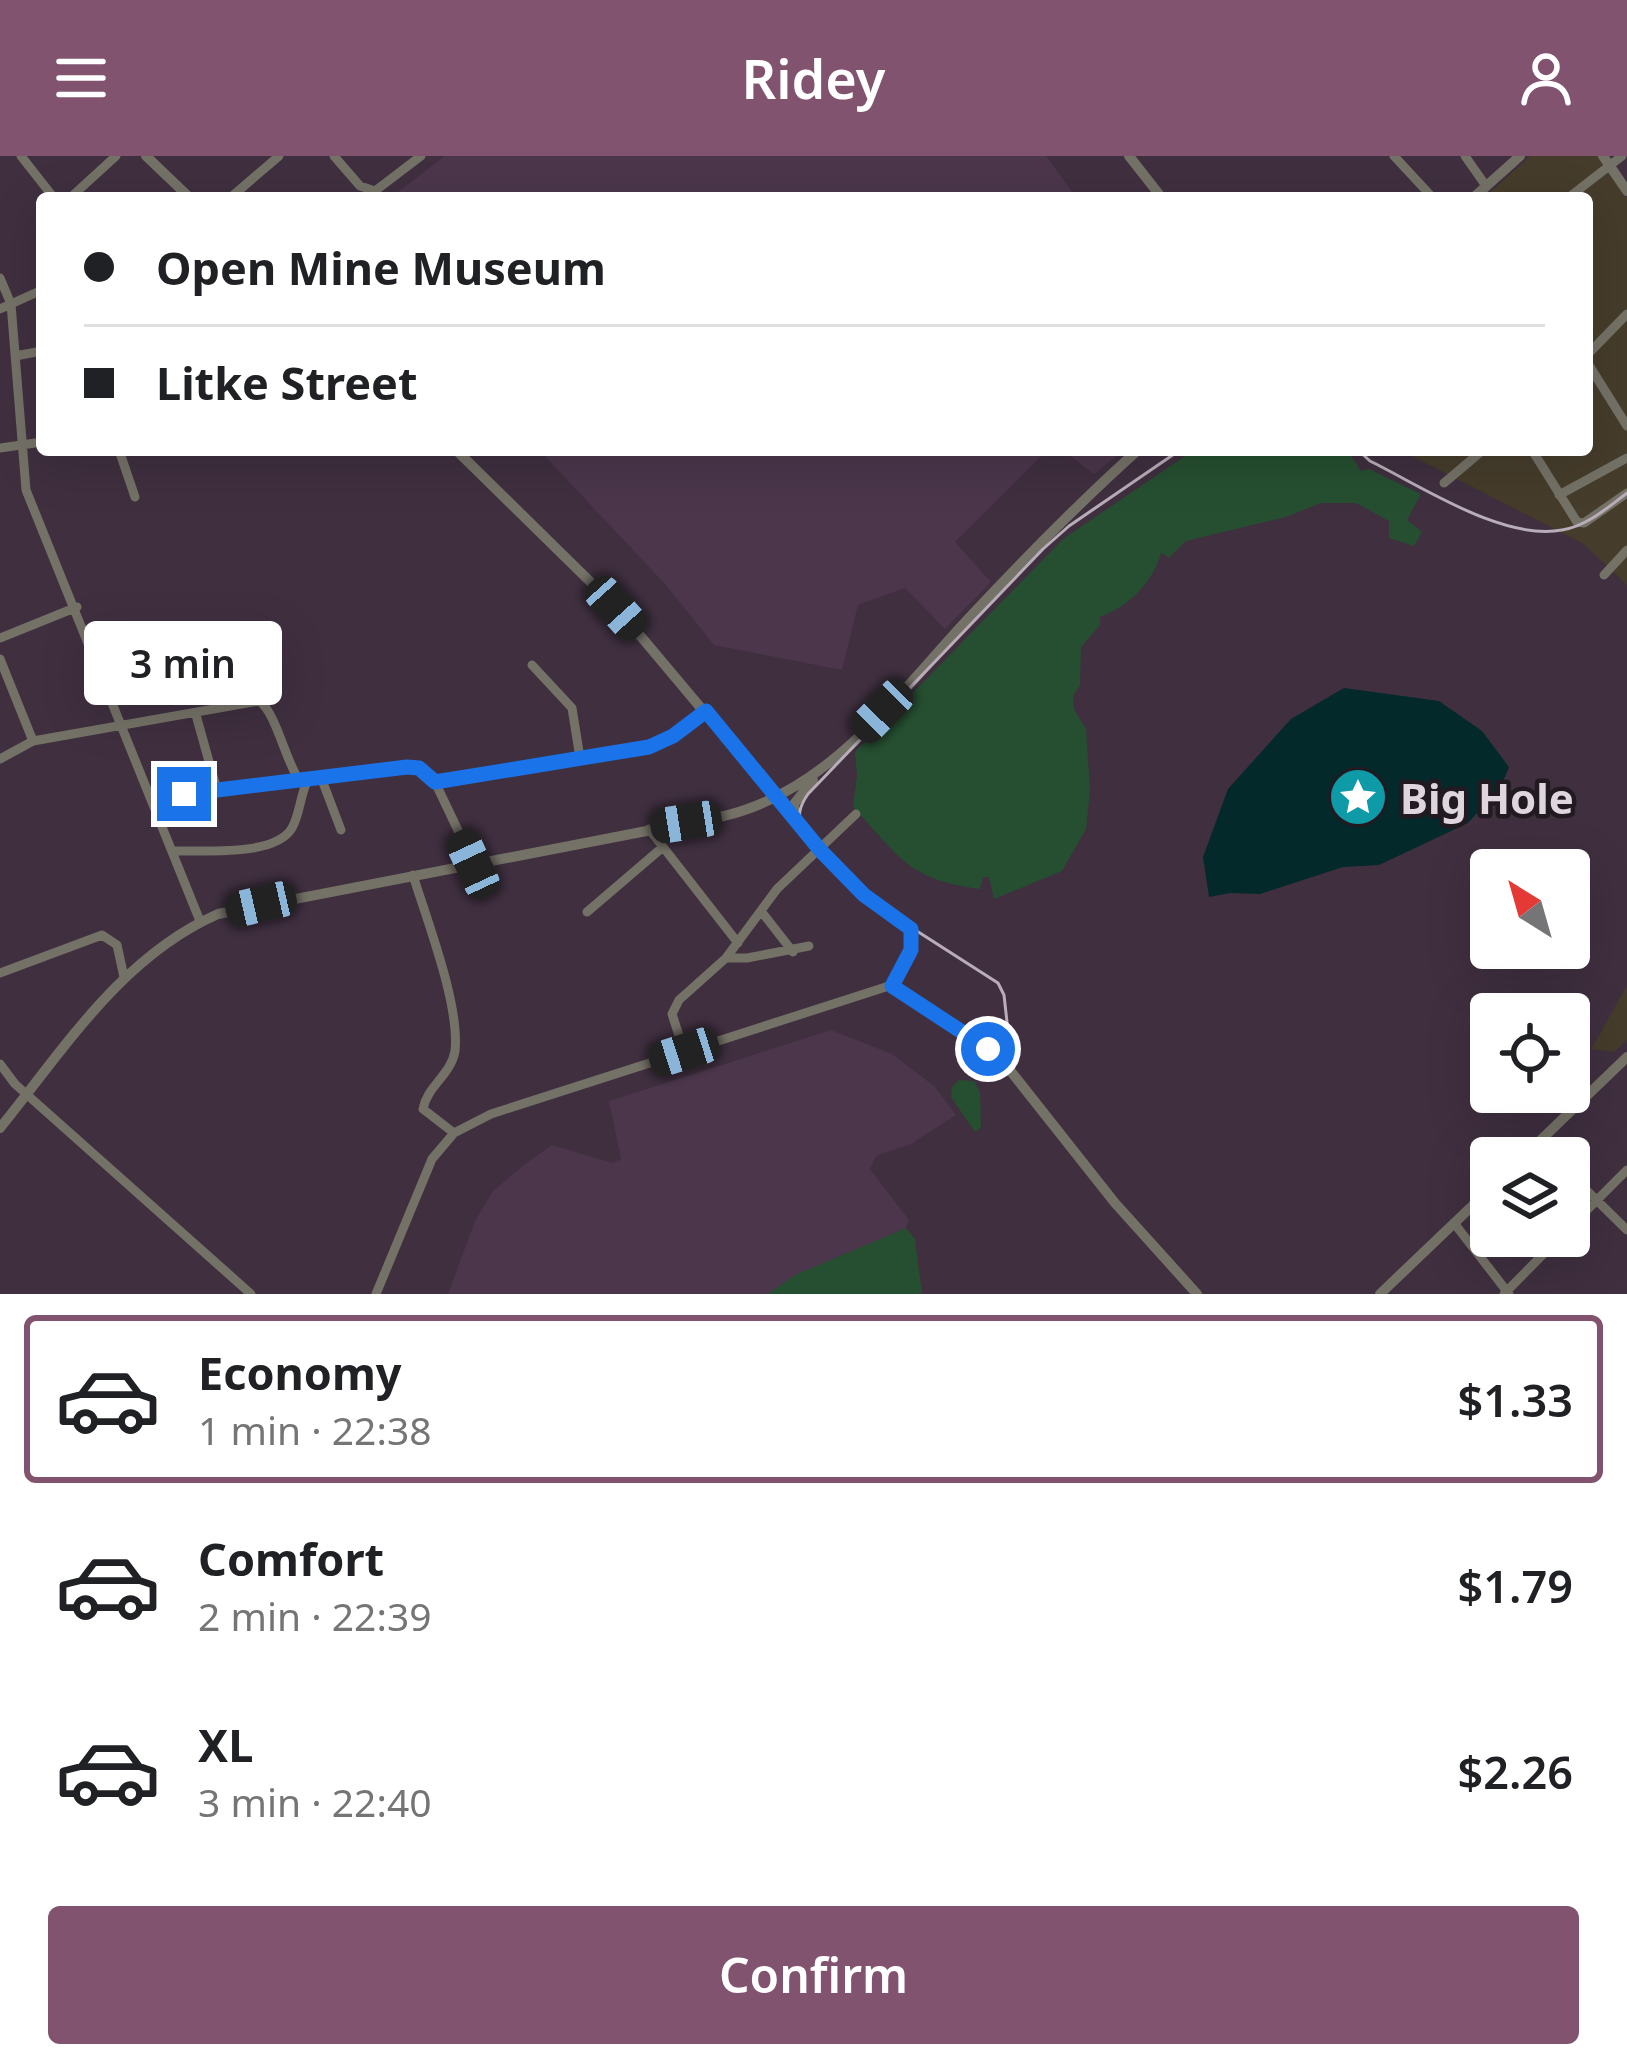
<!DOCTYPE html>
<meta charset="utf-8">
<style>
body{margin:0;font-family:"Noto Sans",sans-serif;background:#f6f6f6;color:#202124;height:100vh;display:flex;flex-direction:column;font-size:45px;white-space:nowrap}
*{box-sizing:border-box;margin:0}
p{font-size:39px;color:#757577}
.icon{flex:none;width:66px;height:66px;fill:none;stroke:currentColor;stroke-width:2;stroke-linecap:round;stroke-linejoin:round}
.map{position:relative;height:1138px;overflow:hidden}
.drawer{display:flex;flex-direction:column;background:#fff;flex:1}
.drawer>*{flex:none}
.banner{position:absolute;left:36px;top:36px;width:1557px;height:264px;border-radius:12px;box-shadow:0 12px 48px #0002;display:grid;align-content:center;height:264px;padding:0 48px;background:#fff}
.needle{width:78px;rotate:323deg}
.controls{position:absolute;left:1470px;top:693px;display:grid;gap:24px}
.controls a{display:grid;place-items:center;width:120px;height:120px;border-radius:12px;background:#fff;box-shadow:0 12px 48px #0002;font-size:60px}
.end{position:absolute;width:54px;height:54px;margin:-27px;border:15px solid #1a73e8;background:#fff;box-shadow:0 0 0 6px #fff}
.from{border-radius:50%}
.bubble{position:absolute;height:84px;border-radius:12px;background:#fff;box-shadow:0 12px 48px #0002;font-size:39px;font-weight:600;line-height:84px;text-align:center}
.car{position:absolute;width:36px;height:72px;margin:-36px -18px;border-radius:15px;box-shadow:0 0 9px 3px #0007;background:linear-gradient(#222 24%,#8ab4d8 0 40%,#222 0 76%,#8ab4d8 0 86%,#222 0)}
.banner b{display:flex;align-items:center;gap:42px;height:114px;font-size:45px}
.banner b+b{border-top:3px solid #e0e0e0}
.banner i{width:30px;height:30px;background:#202124}
ul{padding:21px 0 0;list-style:none}
li{display:flex;align-items:center;gap:36px;height:168px;margin:0 24px 18px;padding:0 24px;border:6px solid transparent;border-radius:12px}
li div{flex:1}
li b{display:block;font-size:45px}
li em{font-style:normal;font-weight:600}
li.selected{border-color:#81536f}
li>.icon{width:108px;height:108px;stroke-width:1.5}
.action{display:flex;gap:24px;margin-top:auto;padding:24px 48px}
.action a{flex:1;height:138px;border-radius:12px;background:#81536f;color:#fff;font-size:48px;font-weight:600;line-height:138px;text-align:center}
header{display:flex;justify-content:space-between;align-items:center;height:156px;padding:0 48px;background:#81536f;color:#fff;font-size:54px;font-weight:600}
.map>svg:first-child{display:block}
.commercial{fill:#453c2b}
.built{fill:#4b364b}
.green{fill:#264f31}
.water{fill:#04292b}
.lines{fill:none;stroke-linecap:round;stroke-linejoin:round}
.minor{stroke:#747167;stroke-width:9}
.tertiary{stroke:#747167;stroke-width:10}
.tram{stroke:#b8adb8;stroke-width:3}
.route{stroke:#1a73e8;stroke-width:15}
.labels{text-anchor:middle;dominant-baseline:central;stroke-width:9;stroke-linejoin:round;paint-order:stroke}
.poi-label{font-size:42px;font-weight:bold;fill:#dfd5df;stroke:#211a21;text-anchor:start}
</style>
<header><svg class="icon" aria-label="menu" viewBox="0 0 24 24"><path d="M4 6h16M4 12h16M4 18h16"/></svg>Ridey<svg class="icon" aria-label="person" viewBox="0 0 24 24"><circle cx="12" cy="8" r="4"/><path d="M4 21q1-7 8-7t8 7"/></svg></header>
<div class="map">
<svg width="1627" height="1138" viewBox="0 0 1627 1138">
<rect width="100%" height="100%" fill="#3f2f3f"/>
<path class="commercial" d="M 1530,0 L 1598,0 L 1627,42 L 1627,429 L 1582,387 L 1400,294 L 1587,294 L 1587,42 L 1484,42 Z
M 1627,830 L 1627,884 L 1614,896 L 1591,893 Z"/>
<path class="built" d="M 445,0 L 1046,0 L 1077,42 L 390,42 Z
M 539,294 L 1047,294 L 955,386 L 991,426 L 945,473 L 905,432 L 858,449 L 842,514 L 714,489 L 665,428 Z
M 1062,294 L 1124,294 L 1094,318 Z
M 831,874 L 892,898 L 934,930 L 956,959 L 911,988 L 876,1000 L 870,1013 L 909,1064 L 906,1072 L 795,1119 L 768,1138 L 448,1138 L 475,1065 L 493,1035 L 525,1008 L 552,989 L 613,1007 L 621,1003 L 609,945 Z"/>
<path class="green" d="M 1194,294 L 1347,294 L 1361,315 L 1369,313 L 1421,338 L 1407,364 L 1422,376 L 1414,390 L 1389,382 L 1389,365 L 1356,347 L 1321,347 L 1286,361 L 1186,385 L 1169,402 L 1161,397 C 1152,428 1129,450 1100,461 L 1100,469 L 1081,491 L 1080,529 L 1073,540 L 1074,553 L 1086,573 L 1090,634 L 1086,673 L 1062,715 L 994,743 L 989,721 L 983,721 L 980,733 C 907,723 901,702 853,651 L 857,620 L 855,596 L 1063,383 Z
M 959,924 L 974,925 L 980,936 L 981,971 L 975,976 L 951,941 L 952,931 Z
M 906,1072 L 915,1083 L 922,1138 L 768,1138 L 795,1119 Z"/>
<path class="water" d="M 1344,532 L 1439,545 L 1482,575 L 1509,611 L 1501,630 L 1468,667 L 1379,709 L 1343,711 L 1260,738 L 1230,737 L 1209,741 L 1203,701 L 1228,633 L 1291,563 Z"/>
<g class="lines">
<path class="minor" d="M 21,0 L 54,42
M 334,0 L 360,30 L 375,35 L 421,0
M 1394,0 L 1433,42
M 1465,0 L 1486,30
M 70,42 L 116,0
M 230,42 L 279,0
M 1568,42 L 1622,0
M 0,122 L 11,148 L 26,334 L 200,765
M 0,153 L 42,134
M 1587,199 L 1627,158
M 15,200 L 42,195
M 1587,206 L 1627,270
M 0,292 L 42,286
M 119,294 L 135,341
M 1532,294 L 1577,366 L 1584,367 L 1627,337
M 1444,327 L 1483,294
M 1559,339 L 1627,302
M 1604,419 L 1627,394
M 0,482 L 77,451
M 0,503 L 33,585
M 532,509 L 572,552 L 580,602
M 196,559 L 217,634
M 0,603 L 33,585 L 259,545 C 276,556 285,604 300,626
M 322,624 L 341,674
M 435,626 L 649,591 L 673,581 L 707,555
M 151,641 L 419,612 L 435,626 L 474,708
M 649,673 L 738,787
M 172,695 C 203,694 275,701 292,672 C 300,658 300,640 307,626
M 413,719 C 427,765 460,849 455,895 C 451,919 427,930 423,953 L 454,977
M 761,755 L 793,796
M 587,756 L 663,691
M 726,802 L 747,802 L 809,790
M 0,817 L 102,779 L 117,789 L 124,821
M 684,895 L 672,858 L 679,844 L 726,802 L 777,733 L 856,658
M 0,908 L 15,928 L 251,1138
M 1538,986 L 1554,1002
M 1569,1017 L 1627,1074
M 1454,1067 L 1509,1138
M 1569,1072 L 1627,1014
M 376,1138 L 432,1003 L 454,977 L 491,958 L 892,829
M 1504,1138 L 1561,1080"/>
<path class="tertiary" d="M 146,0 L 190,42
M 1129,0 L 1162,42
M 1603,0 L 1627,35
M 1473,42 L 1520,0
M 456,294 L 617,452 L 821,695 L 870,745 L 911,773 L 911,794 L 892,829 L 980,887 L 1005,908 L 1115,1047 L 1197,1138
M 794,665 L 794,648 L 813,624
M 0,972 C 64,893 122,800 218,758 L 724,660 C 830,635 898,538 969,462 C 1023,404 1079,347 1138,294
M 1522,1002 L 1627,901
M 1380,1138 L 1491,1032"/>
<path class="tram" d="M 1358,294 L 1370,305 C 1423,331 1503,385 1562,374 C 1587,370 1607,352 1627,337
M 1008,875 L 1004,839 L 998,827 L 870,745 L 805,675 C 796,661 799,651 808,638 L 1043,393 L 1069,370 L 1180,294"/>
</g>
<g class="lines">
<path class="route" d="M 184,638 L 407,611 L 419,612 L 435,626 L 649,591 L 673,580 L 706,555 L 821,695 L 864,739 L 911,773 L 911,794 L 892,830 L 988,893"/>
</g>
<defs>
<symbol id="sight-disc" viewBox="-11 -11 22 22"><circle r="9.5" fill="#0f9aa8" stroke="#211a21"/><path d="M0-6L1.8-2.2L6-1.7L2.9 1.2L3.7 5.4L0 3.3L-3.7 5.4L-2.9 1.2L-6-1.7L-1.8-2.2Z" fill="#fff"/></symbol>
</defs>
<g fill-rule="evenodd">
<use href="#sight-disc" x="1325" y="608" width="66" height="66"/>
</g>
<g class="labels">
<g class="poi-label">
<text x="1400" y="641">Big Hole</text>
</g>
</g>
</svg>
<div class="controls">
<a><svg class="needle" viewBox="-14 -14 28 28"><path d="M0-13l5 13h-10z" fill="#e53935"/><path d="M0 13l5-13h-10z" fill="#757577"/></svg></a>
<a><svg class="icon" aria-label="locate" viewBox="0 0 24 24"><circle cx="12" cy="12" r="6"/><path d="M12 2v4M12 18v4M2 12h4M18 12h4"/></svg></a>
<a><svg class="icon" aria-label="layers" viewBox="0 0 24 24"><path d="M12 4l9 5-9 5-9-5zM3 14l9 5 9-5"/></svg></a>
</div>
<i class="end from" style="left:988px;top:893px"></i>
<i class="end" style="left:184px;top:638px"></i>
<div class="bubble" style="left:84px;top:465px;width:198px">3 min</div>
<i class="car" style="left:616px;top:452px;rotate:138deg"></i>
<i class="car" style="left:882px;top:555px;rotate:224deg"></i>
<i class="car" style="left:686px;top:666px;rotate:261deg"></i>
<i class="car" style="left:473px;top:708px;rotate:335deg"></i>
<i class="car" style="left:261px;top:748px;rotate:257deg"></i>
<i class="car" style="left:684px;top:896px;rotate:252deg"></i>
<div class="banner">
<b><i class="from"></i>Open Mine Museum</b>
<b><i></i>Litke Street</b>
</div>
</div>
<section class="drawer">
<ul>
<li class="selected"><svg class="icon" aria-label="car" viewBox="0 0 24 24"><path d="M5 17H2v-5l4-1 3-4h7l3 4 3 1v5h-3M9 17h6M6 11h13"/><circle cx="7" cy="17" r="2"/><circle cx="17" cy="17" r="2"/></svg><div><b>Economy</b><p>1 min · 22:38</p></div><em>$1.33</em></li>
<li><svg class="icon" aria-label="car" viewBox="0 0 24 24"><path d="M5 17H2v-5l4-1 3-4h7l3 4 3 1v5h-3M9 17h6M6 11h13"/><circle cx="7" cy="17" r="2"/><circle cx="17" cy="17" r="2"/></svg><div><b>Comfort</b><p>2 min · 22:39</p></div><em>$1.79</em></li>
<li><svg class="icon" aria-label="car" viewBox="0 0 24 24"><path d="M5 17H2v-5l4-1 3-4h7l3 4 3 1v5h-3M9 17h6M6 11h13"/><circle cx="7" cy="17" r="2"/><circle cx="17" cy="17" r="2"/></svg><div><b>XL</b><p>3 min · 22:40</p></div><em>$2.26</em></li>
</ul>
<div class="action"><a>Confirm</a></div>
</section>
